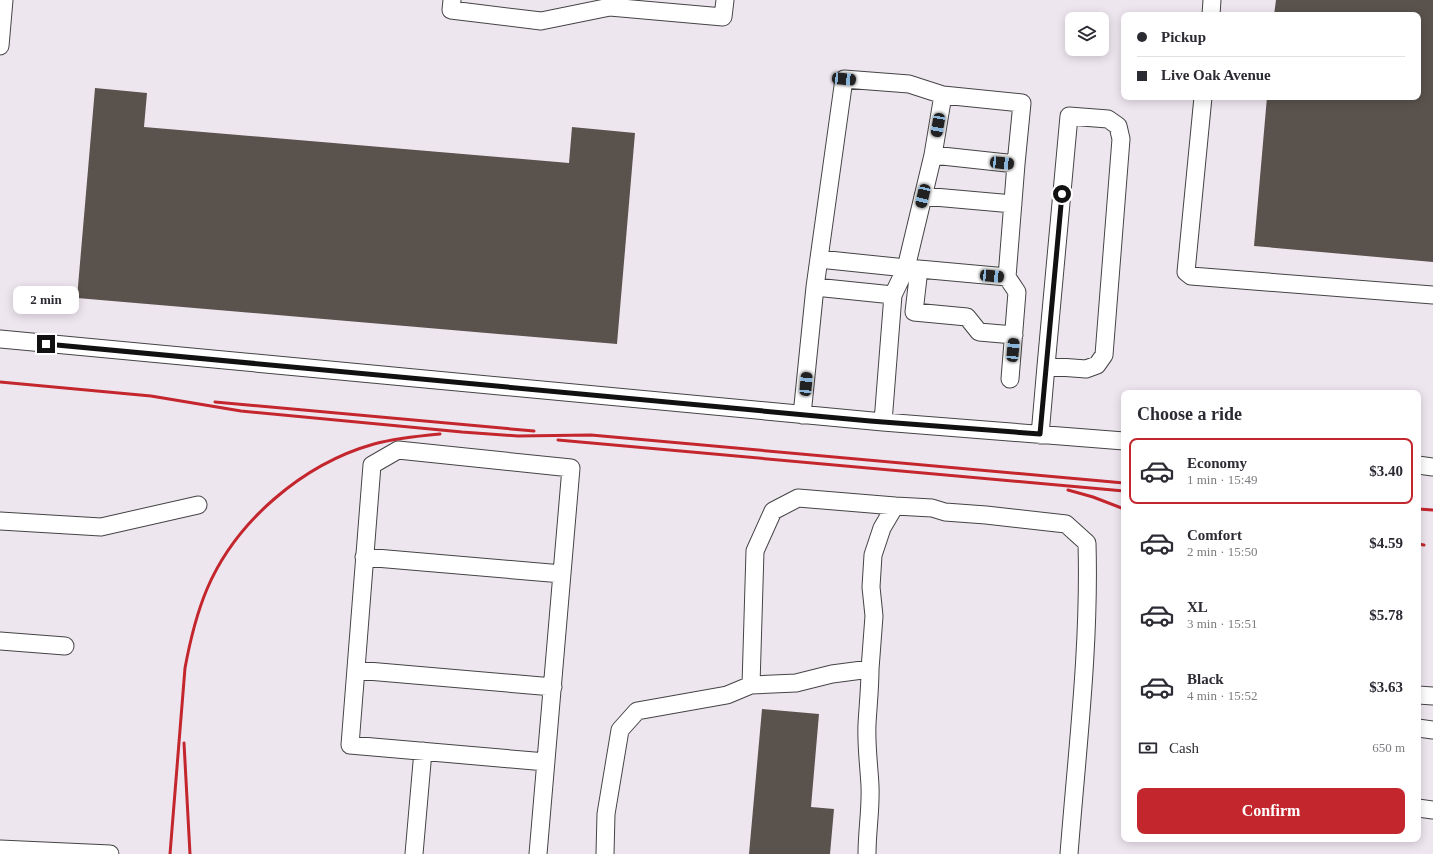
<!DOCTYPE html>
<meta charset="utf-8">
<style>
body{margin:0;font-family:"Times New Roman",serif;background:#f7f7f7;color:#2b2b33;height:100vh;display:flex;flex-direction:column;font-size:15px;white-space:nowrap}
*{box-sizing:border-box;margin:0}
p{font-size:13px;color:#7c7c81}
.icon{flex:none;width:22px;height:22px;fill:none;stroke:currentColor;stroke-width:2;stroke-linecap:round;stroke-linejoin:round}
.map{position:relative;flex:1;overflow:hidden}
.side{position:absolute;left:1121px;top:390px;width:300px;height:452px;display:flex;flex-direction:column;background:#fff;border-radius:8px;box-shadow:0 2px 10px #0003}
.side>*{flex:none}
.guide{position:absolute;left:1121px;top:12px;width:300px;height:88px;border-radius:8px;box-shadow:0 2px 10px #0003;display:grid;align-content:center;height:88px;padding:0 16px;background:#fff}
.tools{position:absolute;left:1065px;top:12px;display:grid;gap:8px}
.tools a{display:grid;place-items:center;width:44px;height:44px;border-radius:8px;background:#fff;box-shadow:0 2px 10px #0003;font-size:20px}
.end{position:absolute;width:18px;height:18px;margin:-9px;border:5px solid #111;background:#fff;box-shadow:0 0 0 2px #fff}
.from{border-radius:50%}
.bubble{position:absolute;height:28px;border-radius:8px;background:#fff;box-shadow:0 2px 10px #0003;font-size:13px;font-weight:700;line-height:28px;text-align:center}
.car{position:absolute;width:12px;height:24px;margin:-12px -6px;border-radius:5px;box-shadow:0 0 3px 1px #0007;background:linear-gradient(#222 24%,#8ab4d8 0 40%,#222 0 76%,#8ab4d8 0 86%,#222 0)}
.guide b{display:flex;align-items:center;gap:14px;height:38px;font-size:15px}
.guide b+b{border-top:1px solid #e1e1e2}
.guide i{width:10px;height:10px;background:#2b2b33}
ul{padding:0;list-style:none}
li{display:flex;align-items:center;gap:12px;height:66px;margin:0 8px 6px;padding:0 8px;border:2px solid transparent;border-radius:8px}
li div{flex:1}
li b{display:block;font-size:15px}
li em{font-style:normal;font-weight:700}
li.selected{border-color:#c4262e}
li>.icon{width:36px;height:36px;stroke-width:1.5}
h2{padding:0 16px;font-size:18px;line-height:48px}
.pay{display:flex;align-items:center;gap:10px;height:44px;padding:0 16px;font-size:15px}
.pay p{margin-inline-start:auto}
.button{display:flex;gap:8px;margin-top:auto;padding:8px 16px}
.button a{flex:1;height:46px;border-radius:8px;background:#c4262e;color:#fff;font-size:16px;font-weight:700;line-height:46px;text-align:center}
.map>svg:first-child{display:block}
.industrial{fill:#eee6ef;fill-rule:evenodd}
.building{fill:#5a524d}
.lines{fill:none;stroke-linecap:round;stroke-linejoin:round}
.minor-casing{stroke:#444;stroke-width:19}
.minor{stroke:#fff;stroke-width:17}
.rail{stroke:#c4262e;stroke-width:3}
.route{stroke:#111;stroke-width:5}
</style>
<div class="map">
<svg width="1433" height="854" viewBox="0 0 1433 854">
<rect width="100%" height="100%" fill="#fffdf5"/>
<path class="industrial" d="M 0,0 L 1433,0 L 1433,854 L 0,854 ZM 1124,15 L 1418,15 L 1418,97 L 1124,97 ZM 1072,19 L 1102,19 L 1102,49 L 1072,49 ZM 1124,393 L 1418,393 L 1418,839 L 1124,839 Z"/>
<path class="building" d="M 1276,0 L 1433,0 L 1433,262 L 1254,246 L 1267,97 L 1418,97 L 1418,15 L 1274,15 Z
M 95,88 L 147,93 L 144,127 L 569,163 L 572,127 L 635,133 L 617,344 L 77,298 Z
M 762,709 L 819,714 L 811,807 L 834,809 L 830,854 L 749,854 Z"/>
<g class="lines">
<defs>
<path id="minor" d="M 452,0 L 451,10 L 541,21 L 610,7 L 723,17 L 725,0
M 1211,15 L 1212,0
M 0,46 L 4,0
M 1203,97 L 1186,272 L 1191,276 L 1433,295
M 933,155 L 943,95 L 1022,103 L 1016,164
M 923,196 L 1013,204
M 819,259 L 906,268 L 919,269 L 1007,277 L 1016,164 L 933,155 L 906,268 L 893,295
M 919,269 L 914,312 L 967,317 L 979,332 L 1014,335
M 1007,277 L 1017,292 L 1010,379
M 815,287 L 844,79 L 909,84 L 943,95
M 0,339 L 883,422 L 1124,441
M 802,415 L 815,287 L 893,295 L 883,422
M 1040,435 L 1046,366 L 1086,369 L 1097,365 L 1104,355 L 1121,139 L 1118,126 L 1108,119 L 1069,116 L 1046,366
M 1418,465 L 1433,467
M 0,521 L 101,527 L 198,505
M 364,557 L 562,574
M 0,641 L 65,646
M 870,669 L 874,616 L 871,587 L 873,555 L 882,528 L 895,506 L 932,508 L 945,512 L 986,515 L 1066,524 L 1087,543 C 1090,646 1077,751 1069,854
M 356,670 L 553,687
M 751,685 L 755,551 L 773,511 L 798,498 L 895,506
M 1418,695 L 1433,696
M 1418,728 L 1433,730
M 1418,808 L 1433,810
M 0,849 L 110,854
M 414,854 L 423,751
M 538,854 L 571,468 L 398,450 L 372,465 L 350,745 L 546,762
M 605,854 L 606,814 L 620,730 L 637,711 L 727,695 L 751,685 L 796,683 L 832,674 L 870,669 C 870,688 868,706 867,724 C 866,745 869,766 870,786 C 871,809 867,831 867,854"/>
</defs>
<use href="#minor" class="minor-casing"/>
<use href="#minor" class="minor"/>
<path class="rail" d="M 0,382 L 151,396 L 241,411 L 462,432 L 518,436 L 591,435 L 1124,483
M 215,402 L 534,431
M 558,440 L 1124,491
M 1068,490 L 1093,497 L 1124,509
M 1418,509 L 1433,510
M 1418,544 L 1424,545
M 184,743 L 190,854
M 170,854 L 185,668 C 190,641 196,615 207,589 C 236,521 303,464 374,444 C 396,438 418,436 440,434"/>
</g>
<g class="lines">
<path class="route" d="M 46,344 L 870,421 L 1040,434 L 1062,194"/>
</g>
</svg>
<div class="tools">
<a><svg class="icon" aria-label="layers" viewBox="0 0 24 24"><path d="M12 4l9 5-9 5-9-5zM3 14l9 5 9-5"/></svg></a>
</div>
<i class="end from" style="left:1062px;top:194px"></i>
<i class="end" style="left:46px;top:344px"></i>
<div class="bubble" style="left:13px;top:286px;width:66px">2 min</div>
<i class="car" style="left:844px;top:79px;rotate:95deg"></i>
<i class="car" style="left:938px;top:125px;rotate:190deg"></i>
<i class="car" style="left:1002px;top:163px;rotate:96deg"></i>
<i class="car" style="left:923px;top:196px;rotate:193deg"></i>
<i class="car" style="left:992px;top:276px;rotate:95deg"></i>
<i class="car" style="left:1013px;top:350px;rotate:5deg"></i>
<i class="car" style="left:806px;top:384px;rotate:5deg"></i>
<div class="guide">
<b><i class="from"></i>Pickup</b>
<b><i></i>Live Oak Avenue</b>
</div>
<section class="side">
<h2>Choose a ride</h2>
<ul>
<li class="selected"><svg class="icon" aria-label="car" viewBox="0 0 24 24"><path d="M5 17H2v-5l4-1 3-4h7l3 4 3 1v5h-3M9 17h6M6 11h13"/><circle cx="7" cy="17" r="2"/><circle cx="17" cy="17" r="2"/></svg><div><b>Economy</b><p>1 min · 15:49</p></div><em>$3.40</em></li>
<li><svg class="icon" aria-label="car" viewBox="0 0 24 24"><path d="M5 17H2v-5l4-1 3-4h7l3 4 3 1v5h-3M9 17h6M6 11h13"/><circle cx="7" cy="17" r="2"/><circle cx="17" cy="17" r="2"/></svg><div><b>Comfort</b><p>2 min · 15:50</p></div><em>$4.59</em></li>
<li><svg class="icon" aria-label="car" viewBox="0 0 24 24"><path d="M5 17H2v-5l4-1 3-4h7l3 4 3 1v5h-3M9 17h6M6 11h13"/><circle cx="7" cy="17" r="2"/><circle cx="17" cy="17" r="2"/></svg><div><b>XL</b><p>3 min · 15:51</p></div><em>$5.78</em></li>
<li><svg class="icon" aria-label="car" viewBox="0 0 24 24"><path d="M5 17H2v-5l4-1 3-4h7l3 4 3 1v5h-3M9 17h6M6 11h13"/><circle cx="7" cy="17" r="2"/><circle cx="17" cy="17" r="2"/></svg><div><b>Black</b><p>4 min · 15:52</p></div><em>$3.63</em></li>
</ul>
<div class="pay"><svg class="icon" aria-label="cash" viewBox="0 0 24 24"><path d="M3 7h18v10H3z"/><circle cx="12" cy="12" r="2"/></svg>Cash<p>650 m</p></div>
<div class="button"><a>Confirm</a></div>
</section>
</div>
